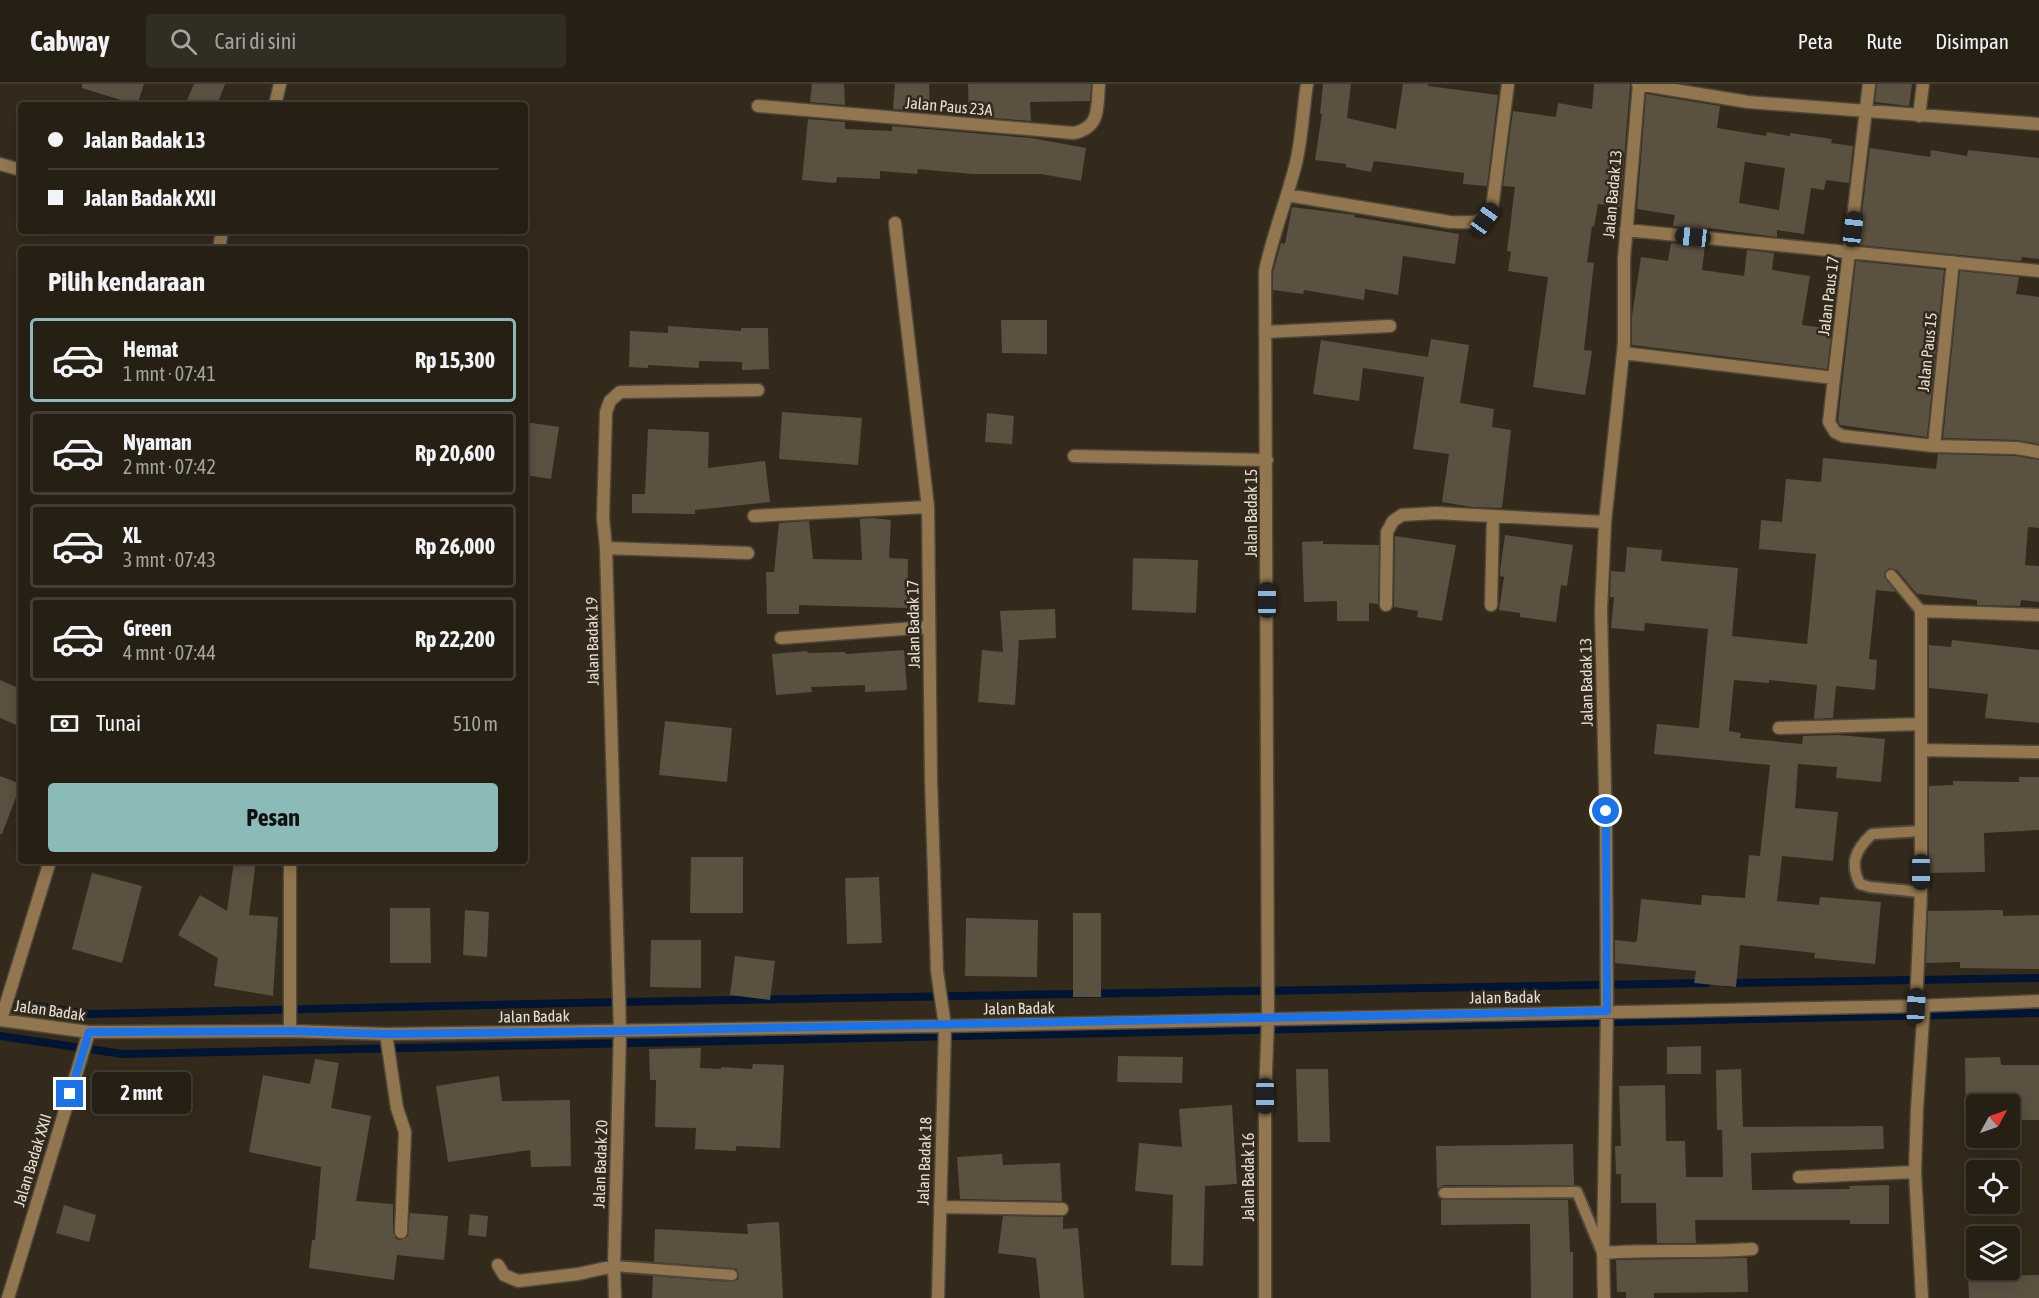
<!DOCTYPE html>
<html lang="id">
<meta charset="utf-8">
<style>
body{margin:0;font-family:"Asap Condensed",sans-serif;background:#322d22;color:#f1f3f6;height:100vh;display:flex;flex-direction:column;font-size:22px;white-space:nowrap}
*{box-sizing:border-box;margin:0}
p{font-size:20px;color:#a4a3a0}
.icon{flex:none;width:33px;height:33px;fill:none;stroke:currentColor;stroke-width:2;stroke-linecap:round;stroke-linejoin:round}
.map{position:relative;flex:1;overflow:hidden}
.drawer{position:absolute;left:18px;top:162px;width:510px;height:618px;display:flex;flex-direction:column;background:#262014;border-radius:6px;box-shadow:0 3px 15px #0003,0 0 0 2px #423e34}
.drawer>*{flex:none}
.banner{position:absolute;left:18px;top:18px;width:510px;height:132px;border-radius:6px;box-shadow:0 3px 15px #0003,0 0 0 2px #423e34;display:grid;align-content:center;height:132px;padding:0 30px;background:#262014}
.needle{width:39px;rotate:50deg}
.fabs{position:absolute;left:1966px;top:1010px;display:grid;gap:12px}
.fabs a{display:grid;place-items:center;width:54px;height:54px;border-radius:6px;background:#262014;box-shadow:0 3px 15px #0003,0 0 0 2px #423e34;font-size:30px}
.end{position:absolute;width:27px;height:27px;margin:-14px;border:8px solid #1a73e8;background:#fff;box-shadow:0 0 0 3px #fff}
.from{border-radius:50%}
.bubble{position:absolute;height:42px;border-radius:6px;background:#262014;box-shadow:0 3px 15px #0003,0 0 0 2px #423e34;font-size:20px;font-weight:700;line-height:42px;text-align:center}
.car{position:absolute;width:18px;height:36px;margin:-18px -9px;border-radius:8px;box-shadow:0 0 4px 2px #0007;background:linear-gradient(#222 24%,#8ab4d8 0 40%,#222 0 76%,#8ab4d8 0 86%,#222 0)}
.banner b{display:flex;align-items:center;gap:21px;height:57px;font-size:22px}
.banner b+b{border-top:2px solid #423e34}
.banner i{width:15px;height:15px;background:#f1f3f6}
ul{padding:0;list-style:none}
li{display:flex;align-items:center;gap:18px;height:84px;margin:0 12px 9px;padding:0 18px;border:3px solid #423e34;border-radius:6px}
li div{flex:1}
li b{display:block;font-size:22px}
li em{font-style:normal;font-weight:700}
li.selected{border-color:#8bbbb9}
li>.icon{width:54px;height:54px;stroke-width:1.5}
h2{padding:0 30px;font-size:27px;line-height:72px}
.pay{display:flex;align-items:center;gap:15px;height:66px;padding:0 30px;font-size:22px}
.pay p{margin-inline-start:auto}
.button{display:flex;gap:12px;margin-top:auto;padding:12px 30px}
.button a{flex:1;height:69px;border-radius:6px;background:#8bbbb9;color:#111;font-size:24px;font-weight:700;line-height:69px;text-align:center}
header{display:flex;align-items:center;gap:36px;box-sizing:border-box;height:84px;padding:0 30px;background:#262014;border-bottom:2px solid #423e34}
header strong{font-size:28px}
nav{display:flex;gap:33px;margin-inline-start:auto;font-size:21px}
.search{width:420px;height:54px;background:#322d22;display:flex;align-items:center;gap:15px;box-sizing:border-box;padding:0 21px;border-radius:6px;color:#a4a3a0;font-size:22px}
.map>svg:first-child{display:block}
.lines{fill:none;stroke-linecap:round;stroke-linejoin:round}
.stream{stroke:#001532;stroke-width:8}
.building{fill:#5b5141;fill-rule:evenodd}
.lane-casing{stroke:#4f4739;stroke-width:14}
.street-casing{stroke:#4f4739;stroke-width:15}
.lane{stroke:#91764f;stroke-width:10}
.street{stroke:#91764f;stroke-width:12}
.route{stroke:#1a73e8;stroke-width:8}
.labels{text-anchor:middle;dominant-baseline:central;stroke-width:5;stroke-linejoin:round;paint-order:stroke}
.street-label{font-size:16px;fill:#e5dfd5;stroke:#332a1b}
</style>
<header>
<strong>Cabway</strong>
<div class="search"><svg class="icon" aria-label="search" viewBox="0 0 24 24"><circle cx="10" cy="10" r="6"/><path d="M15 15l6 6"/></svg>Cari di sini</div>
<nav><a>Peta</a><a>Rute</a><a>Disimpan</a></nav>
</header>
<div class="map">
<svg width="2039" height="1214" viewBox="0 0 2039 1214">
<rect width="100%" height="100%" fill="#332a1b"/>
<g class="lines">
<path class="stream" d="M 1728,899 L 2039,894
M 0,917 L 90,930 L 619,918 L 1707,899
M 0,952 L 123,970 L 2039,929"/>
</g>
<path class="building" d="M 82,0 L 144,0 L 137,21 L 82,4 Z
M 194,0 L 225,0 L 217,21 L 185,21 Z
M 812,0 L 844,0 L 845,21 L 810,18 Z
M 895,0 L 929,0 L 930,28 L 893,25 Z
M 968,0 L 1091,0 L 1090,17 L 1030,18 L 1031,37 L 969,32 Z
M 1323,0 L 1351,0 L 1347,34 L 1396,45 L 1403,0 L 1428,0 L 1428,2 L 1498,11 L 1487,102 L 1463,100 L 1464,89 L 1374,77 L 1371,88 L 1346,83 L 1346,80 L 1315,76 L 1322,30 L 1320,30 Z
M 1594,0 L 1630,0 L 1630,3 L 1620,123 L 1598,120 L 1594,143 L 1592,142 L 1587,178 L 1594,179 L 1584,266 L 1592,267 L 1585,311 L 1533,303 L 1548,193 L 1508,187 L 1511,168 L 1507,167 L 1515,103 L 1503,102 L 1513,27 L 1556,33 L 1558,19 L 1592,25 Z
M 1877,0 L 1912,0 L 1909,22 L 1875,18 Z
M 1646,10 L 1720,22 L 1717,44 L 1766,52 L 1767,48 L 1790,52 L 1790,49 L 1832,55 L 1831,59 L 1853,62 L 1849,99 L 1826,96 L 1824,106 L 1811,104 L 1804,150 L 1777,146 L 1777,153 L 1708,144 L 1707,146 L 1673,142 L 1675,131 L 1637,125 ZM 1745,78 L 1785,84 L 1779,126 L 1739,119 Z
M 808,35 L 845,38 L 845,45 L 892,47 L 892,42 L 1031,54 L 1086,64 L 1081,97 L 1041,90 L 973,90 L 918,85 L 917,90 L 880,87 L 880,95 L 837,93 L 836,99 L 802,96 Z
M 1870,64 L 1930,73 L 1931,66 L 1967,72 L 1968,66 L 2039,74 L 2039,175 L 2022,173 L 2021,177 L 1858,161 Z
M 1292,123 L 1355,131 L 1354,133 L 1459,150 L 1455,180 L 1403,172 L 1398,211 L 1365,205 L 1364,216 L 1304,206 L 1303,210 L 1273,206 L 1273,188 L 1281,159 L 1285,160 Z
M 1671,159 L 1705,162 L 1702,186 L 1744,192 L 1747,166 L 1774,169 L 1772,186 L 1810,192 L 1802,241 L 1832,245 L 1827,285 L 1632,261 L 1632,232 L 1641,173 L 1668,177 Z
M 1856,177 L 1944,186 L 1927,353 L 1840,341 L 1838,336 Z
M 1960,187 L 2019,193 L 2016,210 L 2039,213 L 2039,360 L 2017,356 L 1943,354 Z
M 1001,236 L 1047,236 L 1047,270 L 1002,269 Z
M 668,242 L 741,247 L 741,244 L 768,244 L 769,285 L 742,286 L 742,278 L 699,277 L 699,284 L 648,281 L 648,284 L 629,283 L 630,247 L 668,249 Z
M 1431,255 L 1469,261 L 1460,319 L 1494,325 L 1492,343 L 1511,346 L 1502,424 L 1472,423 L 1442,418 L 1449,370 L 1413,365 L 1424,293 L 1363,284 L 1359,317 L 1313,310 L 1321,256 L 1428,273 Z
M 782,328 L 862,334 L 858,381 L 779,375 Z
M 987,329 L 1014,332 L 1012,360 L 985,358 Z
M 525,338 L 559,343 L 551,395 L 525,391 Z
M 648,345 L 709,348 L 708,384 L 765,377 L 770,418 L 695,426 L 695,430 L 632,429 L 632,410 L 645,410 Z
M 1938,370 L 2016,372 L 2039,376 L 2039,444 L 2028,443 L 2025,481 L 2039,482 L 2039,518 L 2021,516 L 2020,522 L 1977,521 L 1977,516 L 1917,510 L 1897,486 L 1889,484 L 1884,488 L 1884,493 L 1896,508 L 1876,506 L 1869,575 L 1877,576 L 1875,606 L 1836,602 L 1833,634 L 1814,635 L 1817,601 L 1769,596 L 1769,599 L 1734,596 L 1729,647 L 1741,649 L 1740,654 L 1802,660 L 1803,652 L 1838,651 L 1885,655 L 1881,698 L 1836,694 L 1837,683 L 1798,680 L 1795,724 L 1838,728 L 1833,777 L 1782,772 L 1777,817 L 1819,821 L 1820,813 L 1881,818 L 1875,880 L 1814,874 L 1815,869 L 1740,861 L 1736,903 L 1694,899 L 1696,887 L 1615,879 L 1615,856 L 1635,858 L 1637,856 L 1641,815 L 1701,821 L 1702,811 L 1745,814 L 1749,771 L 1760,772 L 1770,681 L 1654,670 L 1657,640 L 1699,644 L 1708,545 L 1645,539 L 1644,547 L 1611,544 L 1614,513 L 1610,513 L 1611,487 L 1625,488 L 1627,463 L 1662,466 L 1661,477 L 1738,484 L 1732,552 L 1807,560 L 1816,470 L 1759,465 L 1761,436 L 1782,438 L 1786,395 L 1821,398 L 1823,374 L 1936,385 Z
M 873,434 L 891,436 L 889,474 L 908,475 L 907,524 L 799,521 L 799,530 L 767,530 L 766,488 L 774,488 L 779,439 L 809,437 L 813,475 L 862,476 L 860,435 Z
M 1505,451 L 1573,461 L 1567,502 L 1561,501 L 1556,538 L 1520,533 L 1520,529 L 1499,526 L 1504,493 L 1500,492 L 1500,487 Z
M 1395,452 L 1456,461 L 1442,537 L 1417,533 L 1418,527 L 1394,523 Z
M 1323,457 L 1323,460 L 1379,461 L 1378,520 L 1369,519 L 1369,537 L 1337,537 L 1337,517 L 1304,518 L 1302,458 Z
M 1133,474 L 1198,476 L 1196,529 L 1132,526 Z
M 1055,525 L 1056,554 L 1019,556 L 1015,621 L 978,618 L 982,566 L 1003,568 L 1000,527 Z
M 1952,556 L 2039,566 L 2039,639 L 1985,634 L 1988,610 L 1929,604 L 1929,561 L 1951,563 Z
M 904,566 L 907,606 L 865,608 L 865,601 L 811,603 L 812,608 L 776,611 L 772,570 L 807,567 L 808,569 L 845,568 L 846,570 Z
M 0,596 L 21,605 L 21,643 L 0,634 Z
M 665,637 L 732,644 L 727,698 L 659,691 Z
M 0,692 L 21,700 L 2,750 L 0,750 Z
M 2019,693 L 2039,693 L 2039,746 L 1984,749 L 1985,788 L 1929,789 L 1929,702 L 1953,701 L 1953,697 L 2019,698 Z
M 691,773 L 743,773 L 743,829 L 690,829 Z
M 234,777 L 256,777 L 249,831 L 278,833 L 273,912 L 214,902 L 218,874 L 178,851 L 200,811 L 227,827 Z
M 92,789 L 142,802 L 122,879 L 72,865 Z
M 879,793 L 882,859 L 847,860 L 845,794 Z
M 390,824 L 430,824 L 431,879 L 390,879 Z
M 465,826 L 489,828 L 487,873 L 463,871 Z
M 2003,826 L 2003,832 L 2039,831 L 2039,885 L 1960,884 L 1960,878 L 1926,879 L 1928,827 Z
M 1073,829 L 1101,829 L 1101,913 L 1073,913 Z
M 966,834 L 1038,836 L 1037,893 L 965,892 Z
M 651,856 L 701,856 L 701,904 L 650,903 Z
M 735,872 L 775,877 L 770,916 L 730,911 Z
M 1701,962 L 1701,990 L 1667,990 L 1667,963 Z
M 701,964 L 700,984 L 721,985 L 721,983 L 752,985 L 753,980 L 784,981 L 780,1064 L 736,1062 L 736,1067 L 695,1065 L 696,1044 L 655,1043 L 656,996 L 650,996 L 649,965 Z
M 1118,972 L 1183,973 L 1182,999 L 1117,998 Z
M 2000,973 L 2001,981 L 2039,981 L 2039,1036 L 2010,1036 L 2010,1020 L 1977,1020 L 1977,1036 L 1966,1037 L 1965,974 Z
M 315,975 L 339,979 L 331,1024 L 371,1032 L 356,1117 L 393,1120 L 393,1148 L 396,1155 L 400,1156 L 408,1152 L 410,1129 L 448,1132 L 444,1176 L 397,1171 L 394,1196 L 309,1184 L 312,1156 L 315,1156 L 321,1083 L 249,1068 L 263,991 L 310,1000 Z
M 1296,985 L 1328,985 L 1330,1058 L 1298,1058 Z
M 1741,985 L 1743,1043 L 1883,1042 L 1884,1065 L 1751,1069 L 1752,1106 L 1850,1105 L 1849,1102 L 1889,1101 L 1889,1140 L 1850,1140 L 1850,1136 L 1695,1136 L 1696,1159 L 1657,1159 L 1656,1119 L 1621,1119 L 1621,1090 L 1616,1090 L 1615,1062 L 1621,1062 L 1619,1002 L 1665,1001 L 1666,1057 L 1685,1057 L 1686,1093 L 1723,1093 L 1722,1046 L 1717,1046 L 1716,986 Z
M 499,992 L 502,1017 L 570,1016 L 571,1082 L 531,1083 L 530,1066 L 448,1078 L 436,1002 Z
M 1232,1021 L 1237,1100 L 1205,1102 L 1203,1182 L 1171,1181 L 1173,1111 L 1135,1107 L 1139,1059 L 1182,1063 L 1179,1025 Z
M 1573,1060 L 1574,1101 L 1444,1101 L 1437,1105 L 1436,1062 Z
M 1002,1070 L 1003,1081 L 1060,1079 L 1062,1117 L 960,1115 L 957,1073 Z
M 1441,1116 L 1568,1116 L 1570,1168 L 1573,1168 L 1573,1214 L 1531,1214 L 1530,1140 L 1441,1141 Z
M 64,1121 L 96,1131 L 89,1158 L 56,1149 Z
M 470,1130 L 488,1132 L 486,1153 L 468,1151 Z
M 1003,1132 L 1063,1133 L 1063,1145 L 1078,1144 L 1084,1214 L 1040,1214 L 1036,1174 L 998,1169 Z
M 779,1138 L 783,1214 L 652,1214 L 653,1192 L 731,1198 L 738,1196 L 739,1191 L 737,1185 L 733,1184 L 654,1178 L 655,1145 L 748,1150 L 747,1140 Z
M 1747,1174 L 1748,1208 L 1654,1209 L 1654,1214 L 1626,1214 L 1626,1208 L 1617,1208 L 1616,1176 Z
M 2039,1191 L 2039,1214 L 1969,1214 L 1968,1192 Z"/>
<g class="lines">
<defs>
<path id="lane" d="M 1891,491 L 1921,527
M 1921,747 L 1872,750 C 1856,765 1849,779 1860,800 L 1870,803 L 1921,808
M 1444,1109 L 1577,1108 L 1602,1168
M 614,1182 L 732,1191"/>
<path id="street" d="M 1638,0 L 1748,18 L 2039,40
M 1639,0 L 1624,175 L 1624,259 L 1623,269 L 1834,294 L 1829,338 L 1835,348 L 1843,352 L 1934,362 L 2017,364 L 2039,368
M 275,21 L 280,0
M 758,22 L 1074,49 C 1101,43 1097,23 1099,0
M 1919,32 L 1923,0
M 0,80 L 21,86
M 1287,111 L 1450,138 C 1469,138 1480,142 1492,125 L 1508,0
M 895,139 L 928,423 L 931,695 L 937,887 L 945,942 L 938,1214
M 1626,146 L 2039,187
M 219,165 L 222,147
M 1266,248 L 1390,242
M 1623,269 L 1605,438 L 1601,526 L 1606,749 L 1607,927 L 1603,1169 C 1653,1165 1702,1169 1752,1165
M 1834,294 L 1869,0
M 1934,362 L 1953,178
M 1074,372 L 1267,376
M 754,432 L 928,423
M 606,464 L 748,469
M 1386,521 L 1387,448 L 1393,437 L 1402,431 L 1436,429 L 1605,438
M 1491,521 L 1493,432
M 781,554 L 929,543
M 1779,644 L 1921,640
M 1921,666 L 2039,668
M 290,777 L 290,947
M 1916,922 L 1921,808 L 1921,527 L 2039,531
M 0,936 L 89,948 L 290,947 L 386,950 L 945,942 L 1916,922 L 2039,917
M 1,936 L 50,777
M 386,950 L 397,1024 L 405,1048 L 401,1148
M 1915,1088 L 1922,1214
M 1799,1093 L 1915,1088 L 1917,1025 L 1924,921
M 940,1123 L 1062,1125
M 1603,1169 L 1604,1214
M 498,1181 L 504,1191 L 518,1197 L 578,1190 L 614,1182
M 8,1214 L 89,948
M 615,1214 L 614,1182 L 620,947 L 606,464 L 603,434 L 606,328 L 610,317 L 620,308 L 758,306
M 1265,1214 L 1265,1012 L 1268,935 L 1265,187 C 1273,150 1287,115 1296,79 C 1302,53 1303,26 1307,0"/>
</defs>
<use href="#lane" class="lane-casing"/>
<use href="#street" class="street-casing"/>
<use href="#lane" class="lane"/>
<use href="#street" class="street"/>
</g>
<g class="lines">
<path class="route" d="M 70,1010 L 89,948 L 291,947 L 386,950 L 620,947 L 1607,927 L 1606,727"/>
</g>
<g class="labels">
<g class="street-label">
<text transform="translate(949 22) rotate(5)">Jalan Paus 23A</text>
<text transform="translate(1612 110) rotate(-85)">Jalan Badak 13</text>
<text transform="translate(1828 212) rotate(-83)">Jalan Paus 17</text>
<text transform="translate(1927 268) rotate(-84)">Jalan Paus 15</text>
<text transform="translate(1251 429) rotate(-90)">Jalan Badak 15</text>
<text transform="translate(913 540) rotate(-91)">Jalan Badak 17</text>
<text transform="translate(592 557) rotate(-91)">Jalan Badak 19</text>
<text transform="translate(1586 598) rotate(-91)">Jalan Badak 13</text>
<text transform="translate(1505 913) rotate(-1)">Jalan Badak</text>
<text transform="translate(1019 924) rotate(-1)">Jalan Badak</text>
<text transform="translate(50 926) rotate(8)">Jalan Badak</text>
<text transform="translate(534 932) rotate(-1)">Jalan Badak</text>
<text transform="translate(32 1076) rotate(-73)">Jalan Badak XXII</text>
<text transform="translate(924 1077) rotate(-88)">Jalan Badak 18</text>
<text transform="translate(600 1080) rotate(-88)">Jalan Badak 20</text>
<text transform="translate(1248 1093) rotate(-90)">Jalan Badak 16</text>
</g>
</g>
</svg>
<div class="fabs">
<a><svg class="needle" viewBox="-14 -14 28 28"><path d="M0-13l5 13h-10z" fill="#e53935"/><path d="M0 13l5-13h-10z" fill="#a4a3a0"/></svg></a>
<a><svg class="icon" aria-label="locate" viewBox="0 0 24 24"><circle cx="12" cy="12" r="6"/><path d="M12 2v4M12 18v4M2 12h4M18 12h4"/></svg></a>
<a><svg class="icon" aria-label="layers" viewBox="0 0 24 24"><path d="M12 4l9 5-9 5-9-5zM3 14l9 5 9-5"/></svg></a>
</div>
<i class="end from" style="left:1606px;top:727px"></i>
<i class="end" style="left:70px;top:1010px"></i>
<div class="bubble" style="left:92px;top:988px;width:99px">2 mnt</div>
<i class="car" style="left:1485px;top:135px;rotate:35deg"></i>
<i class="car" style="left:1853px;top:145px;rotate:7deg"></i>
<i class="car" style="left:1693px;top:153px;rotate:276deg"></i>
<i class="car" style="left:1267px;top:516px;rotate:0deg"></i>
<i class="car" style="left:1921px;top:788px;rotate:180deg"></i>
<i class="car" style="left:1916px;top:922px;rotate:3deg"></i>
<i class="car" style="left:1265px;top:1012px;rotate:180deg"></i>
<div class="banner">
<b><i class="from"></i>Jalan Badak 13</b>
<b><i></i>Jalan Badak XXII</b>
</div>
<section class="drawer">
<h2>Pilih kendaraan</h2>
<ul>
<li class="selected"><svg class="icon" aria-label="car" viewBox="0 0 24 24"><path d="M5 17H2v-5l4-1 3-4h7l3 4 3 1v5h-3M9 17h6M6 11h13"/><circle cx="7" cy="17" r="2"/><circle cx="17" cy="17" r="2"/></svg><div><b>Hemat</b><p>1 mnt · 07:41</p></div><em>Rp 15,300</em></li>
<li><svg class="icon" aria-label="car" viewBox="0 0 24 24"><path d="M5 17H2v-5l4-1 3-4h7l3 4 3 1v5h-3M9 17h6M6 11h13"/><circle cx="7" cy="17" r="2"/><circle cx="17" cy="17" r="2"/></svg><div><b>Nyaman</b><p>2 mnt · 07:42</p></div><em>Rp 20,600</em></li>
<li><svg class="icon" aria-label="car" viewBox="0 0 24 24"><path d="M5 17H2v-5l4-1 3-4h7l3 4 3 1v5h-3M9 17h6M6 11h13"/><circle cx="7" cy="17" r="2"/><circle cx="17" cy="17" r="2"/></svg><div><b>XL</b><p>3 mnt · 07:43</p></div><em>Rp 26,000</em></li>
<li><svg class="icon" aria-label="car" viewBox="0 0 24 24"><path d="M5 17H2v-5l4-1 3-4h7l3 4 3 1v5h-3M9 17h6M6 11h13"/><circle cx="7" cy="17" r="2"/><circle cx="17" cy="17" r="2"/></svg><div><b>Green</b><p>4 mnt · 07:44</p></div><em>Rp 22,200</em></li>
</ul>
<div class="pay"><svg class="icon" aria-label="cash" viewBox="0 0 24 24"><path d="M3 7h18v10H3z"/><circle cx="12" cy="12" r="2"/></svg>Tunai<p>510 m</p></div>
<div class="button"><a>Pesan</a></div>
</section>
</div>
